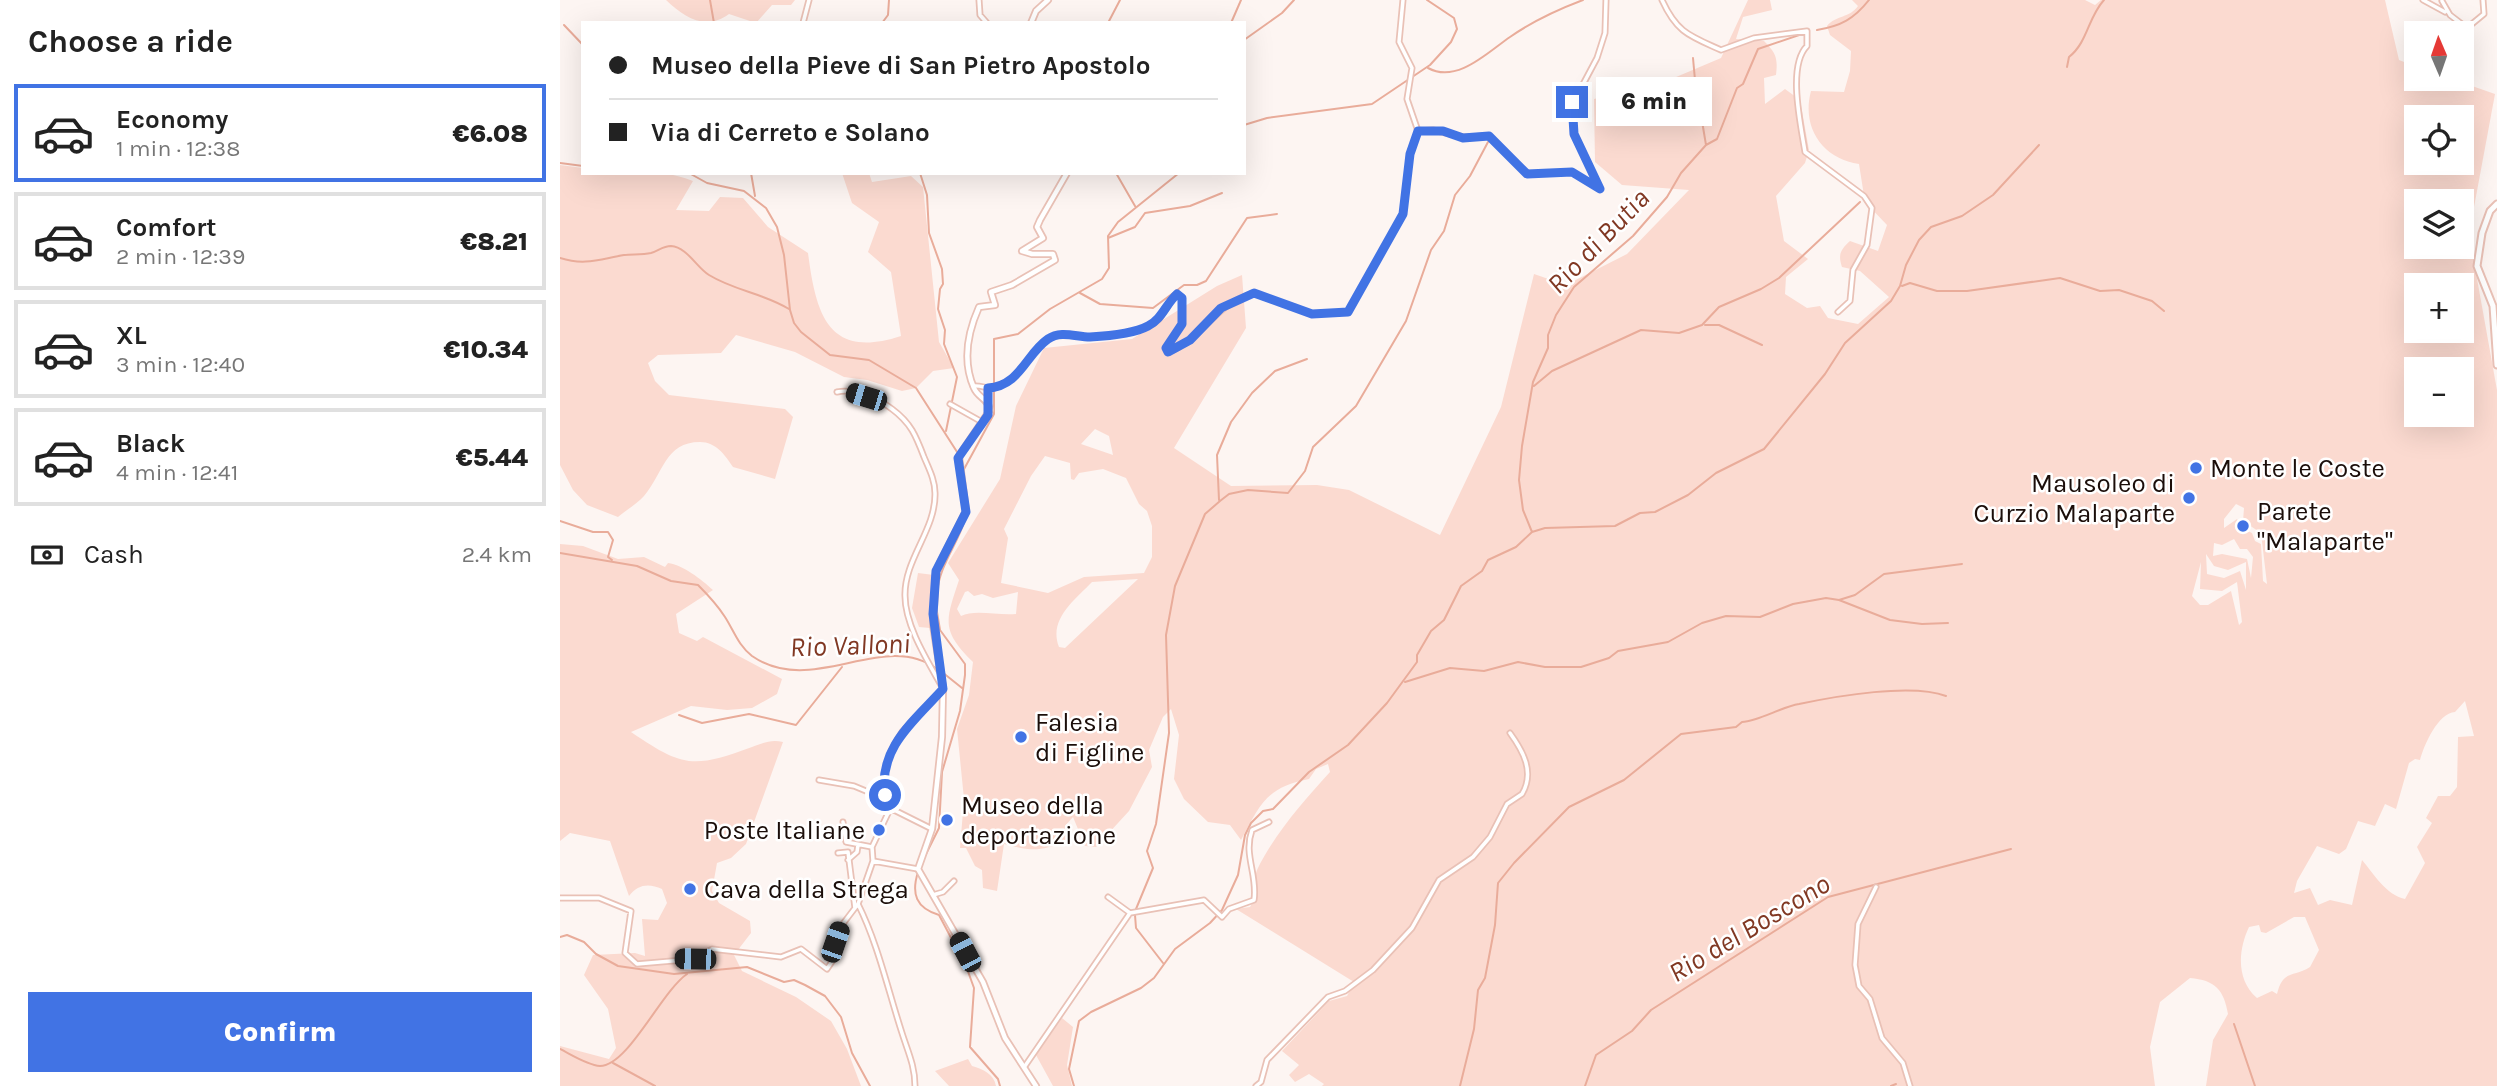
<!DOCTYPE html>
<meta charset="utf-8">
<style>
body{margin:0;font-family:Karla,sans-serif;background:#f2f2f2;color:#222;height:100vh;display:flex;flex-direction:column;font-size:26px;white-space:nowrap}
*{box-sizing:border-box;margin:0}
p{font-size:23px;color:#767676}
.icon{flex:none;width:38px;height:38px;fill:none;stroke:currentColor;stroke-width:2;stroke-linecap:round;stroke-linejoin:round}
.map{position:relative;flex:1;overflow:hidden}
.details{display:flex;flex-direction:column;background:#fff;width:560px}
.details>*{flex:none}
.top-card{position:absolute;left:21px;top:21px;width:665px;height:154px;border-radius:0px;box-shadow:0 7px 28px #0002;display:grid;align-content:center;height:154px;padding:0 28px;background:#fff}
.needle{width:46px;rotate:358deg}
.tools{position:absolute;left:1844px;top:21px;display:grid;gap:14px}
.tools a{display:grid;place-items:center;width:70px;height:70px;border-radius:0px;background:#fff;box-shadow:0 7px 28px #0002;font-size:35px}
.end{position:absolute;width:32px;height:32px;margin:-16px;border:9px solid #4173e4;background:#fff;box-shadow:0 0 0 4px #fff}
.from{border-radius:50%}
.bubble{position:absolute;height:49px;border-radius:0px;background:#fff;box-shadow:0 7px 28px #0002;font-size:23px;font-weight:800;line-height:49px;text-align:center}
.car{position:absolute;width:21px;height:42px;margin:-21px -10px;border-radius:9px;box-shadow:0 0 5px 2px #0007;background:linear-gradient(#222 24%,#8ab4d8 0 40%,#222 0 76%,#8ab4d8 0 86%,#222 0)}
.top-card b{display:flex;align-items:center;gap:24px;height:66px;font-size:26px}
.top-card b+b{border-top:2px solid #e0e0e0}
.top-card i{width:18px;height:18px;background:#222}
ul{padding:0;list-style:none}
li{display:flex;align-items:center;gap:21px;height:98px;margin:0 14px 10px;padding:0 14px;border:4px solid #e0e0e0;border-radius:0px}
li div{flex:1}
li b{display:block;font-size:26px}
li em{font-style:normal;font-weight:800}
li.on{border-color:#4173e4}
li>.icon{width:63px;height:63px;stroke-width:1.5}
h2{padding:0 28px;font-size:32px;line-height:84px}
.pay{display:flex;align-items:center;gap:18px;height:77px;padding:0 28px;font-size:26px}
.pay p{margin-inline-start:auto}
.cta{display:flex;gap:14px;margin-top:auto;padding:14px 28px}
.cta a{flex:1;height:80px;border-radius:0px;background:#4173e4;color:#fff;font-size:28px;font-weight:800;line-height:80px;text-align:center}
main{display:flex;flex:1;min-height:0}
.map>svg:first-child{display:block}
.green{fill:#fbdad0;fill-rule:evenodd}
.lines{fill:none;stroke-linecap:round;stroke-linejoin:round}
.stream{stroke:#e9ac9a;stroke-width:2}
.minor-casing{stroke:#e9c1b6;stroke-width:7}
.tertiary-casing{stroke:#e9c1b6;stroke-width:8}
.primary-casing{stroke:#e9c1b6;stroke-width:9}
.minor{stroke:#fff;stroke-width:3.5}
.tertiary{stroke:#fff;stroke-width:4.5}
.primary{stroke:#fff;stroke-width:5}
.route{stroke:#4173e4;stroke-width:9}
.poi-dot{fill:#4173e4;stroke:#fff;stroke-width:2.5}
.labels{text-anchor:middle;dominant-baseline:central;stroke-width:5;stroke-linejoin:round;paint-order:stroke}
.poi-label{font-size:26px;fill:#1b0e0a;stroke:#fff;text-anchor:start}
.water-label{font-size:28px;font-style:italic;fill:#813823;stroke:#fff}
</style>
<main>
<section class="details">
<h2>Choose a ride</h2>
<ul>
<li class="on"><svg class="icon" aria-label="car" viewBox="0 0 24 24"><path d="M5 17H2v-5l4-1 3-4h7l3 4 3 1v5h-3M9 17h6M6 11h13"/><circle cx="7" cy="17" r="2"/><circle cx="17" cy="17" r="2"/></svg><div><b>Economy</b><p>1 min · 12:38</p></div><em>€6.08</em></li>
<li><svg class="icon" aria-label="car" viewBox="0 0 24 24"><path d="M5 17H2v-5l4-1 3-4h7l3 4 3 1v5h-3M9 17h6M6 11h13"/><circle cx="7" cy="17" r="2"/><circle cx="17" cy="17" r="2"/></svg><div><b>Comfort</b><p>2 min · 12:39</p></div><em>€8.21</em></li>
<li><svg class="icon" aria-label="car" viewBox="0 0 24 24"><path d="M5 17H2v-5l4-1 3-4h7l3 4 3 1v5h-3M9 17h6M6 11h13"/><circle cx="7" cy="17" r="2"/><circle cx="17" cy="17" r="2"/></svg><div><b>XL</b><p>3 min · 12:40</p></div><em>€10.34</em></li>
<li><svg class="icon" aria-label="car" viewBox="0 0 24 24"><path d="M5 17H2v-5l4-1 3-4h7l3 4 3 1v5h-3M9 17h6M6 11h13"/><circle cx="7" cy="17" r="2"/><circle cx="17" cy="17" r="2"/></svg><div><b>Black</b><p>4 min · 12:41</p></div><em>€5.44</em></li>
</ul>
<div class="pay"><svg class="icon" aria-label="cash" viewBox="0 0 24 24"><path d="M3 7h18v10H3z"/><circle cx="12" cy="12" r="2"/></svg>Cash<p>2.4 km</p></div>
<div class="cta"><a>Confirm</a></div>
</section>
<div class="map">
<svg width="1937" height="1086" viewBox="0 0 1937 1086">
<rect width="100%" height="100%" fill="#fdf5f2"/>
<path class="green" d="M 106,0 L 235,0 L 231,5 L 212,5 L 196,23 L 169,14 C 146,31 125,18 106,0 Z
M 1188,0 L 1210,0 L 1212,10 L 1183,17 L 1176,39 L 1204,41 C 1216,53 1218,58 1216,75 L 1204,78 L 1205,104 L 1225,89 L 1240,100 L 1249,150 L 1245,163 L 1216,196 L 1224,241 L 1248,259 L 1226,277 L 1225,294 L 1247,308 L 1260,306 L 1268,318 L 1298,324 L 1329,297 L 1300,271 L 1282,267 C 1278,255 1280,250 1290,241 L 1318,251 L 1327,225 L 1305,202 L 1299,164 C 1263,159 1241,128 1251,91 L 1284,92 L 1290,71 L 1291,51 L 1270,35 L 1267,26 C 1276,15 1290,18 1298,6 L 1292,0 L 1525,0 L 1535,5 L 1541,0 L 1825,0 L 1839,60 L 1857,67 L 1857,79 L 1892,79 L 1935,94 L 1909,234 L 1937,390 L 1937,1086 L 1646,1086 L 1653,1040 L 1668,1014 C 1664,990 1655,980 1630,978 L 1600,1002 L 1590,1047 L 1595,1086 L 762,1086 L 764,1084 L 749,1074 L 735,1082 L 729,1075 L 739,1065 L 722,1051 L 769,1001 L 787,996 L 794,982 L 676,909 L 690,907 C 700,890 692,882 697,870 C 715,833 743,802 770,772 L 768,764 L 756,769 L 749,779 C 706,787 700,805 681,840 L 670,825 L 648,822 L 624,799 L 614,779 L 619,735 L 611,709 L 603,717 L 589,750 L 592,767 L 569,811 L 536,847 L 525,846 L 513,817 L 505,826 L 506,841 C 480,852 471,851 444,844 L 437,891 L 423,888 L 422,870 L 415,866 L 406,848 L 400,848 L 404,799 L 397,729 L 409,695 L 413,662 C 380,630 386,620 399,580 L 388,563 L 440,479 L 456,406 L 484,348 L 572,339 L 657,286 L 682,275 L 686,328 L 614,448 L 671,486 L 757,485 L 789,490 L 880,535 L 941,407 L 974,274 L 1006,285 L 1067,254 L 1129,190 L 1062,185 L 1035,162 L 1034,99 L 1102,83 L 1161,58 ZM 1857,117 L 1902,117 L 1902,163 L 1857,163 ZM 1857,201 L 1902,201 L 1902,247 L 1857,247 ZM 1857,285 L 1902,285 L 1902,331 L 1857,331 ZM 1857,369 L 1902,369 L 1902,415 L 1857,415 ZM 535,429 L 549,436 L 553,455 L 521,444 ZM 485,456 L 510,463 L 511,479 L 514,480 L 519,473 L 543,469 L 566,478 L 579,504 L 587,511 L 592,526 L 592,557 L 584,573 L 524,577 L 488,593 L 441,583 L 448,538 L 444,529 L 471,476 ZM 1676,504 L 1684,508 L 1683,521 L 1701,533 L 1707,584 L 1703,581 L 1701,544 L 1695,541 L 1692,533 L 1682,528 L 1677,519 L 1664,528 L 1664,519 ZM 1674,539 L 1680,549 L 1687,549 L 1693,557 L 1691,578 L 1687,559 L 1662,554 L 1653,556 L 1654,543 L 1662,545 ZM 1646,554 L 1654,566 L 1668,570 L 1686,562 L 1686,590 L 1680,571 L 1664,578 L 1647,574 ZM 1641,562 L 1640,589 L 1662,591 L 1677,582 L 1682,622 L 1679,625 L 1671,591 L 1648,605 L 1640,605 L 1632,596 ZM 578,579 L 505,648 L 499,647 C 488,619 515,600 532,582 ZM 408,591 L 414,596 L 422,594 L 433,598 L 458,592 L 456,614 C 439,616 415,609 401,616 L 397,609 L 405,592 ZM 1905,701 L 1914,736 L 1898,737 L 1897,787 L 1890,796 L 1878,796 L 1866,818 L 1872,823 L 1857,847 L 1865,863 L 1845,899 C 1826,895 1814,874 1802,860 L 1792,905 L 1770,900 L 1758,905 L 1750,888 L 1734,893 L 1737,881 L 1757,846 L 1779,854 L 1786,849 L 1798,821 L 1815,826 L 1825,804 L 1836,809 L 1849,763 L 1855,759 L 1860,760 C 1864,745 1878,713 1895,712 ZM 1734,917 L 1745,917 L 1759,950 L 1750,967 C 1733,978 1723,969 1717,994 L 1712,991 L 1697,998 C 1676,980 1678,950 1689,927 L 1699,925 L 1701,932 L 1706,933 Z
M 0,165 L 23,168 L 23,173 C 58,173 100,167 133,181 L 116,210 L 149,211 L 160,197 L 183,198 L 208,227 L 248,253 C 256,314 268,360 341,336 L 331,272 L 308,252 L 319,222 L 292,203 L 282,173 L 309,173 L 312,182 L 351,176 L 363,187 L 379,342 L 394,368 L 373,371 L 356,388 L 342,391 L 307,380 L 284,377 L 235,352 L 176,335 L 161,353 L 98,355 L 88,363 L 95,381 L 109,395 L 225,409 L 233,417 L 215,479 L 173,467 C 165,455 156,442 140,442 C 105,442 103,474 84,496 C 77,504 66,510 58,517 L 27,505 L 13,490 L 0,465 Z
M 0,544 L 23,546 L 58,559 L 84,557 L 105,567 L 108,563 C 123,565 141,579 153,590 L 116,614 L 119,633 L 137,641 L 143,637 L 222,679 L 217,694 L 192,708 L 167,710 L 131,706 L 71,732 C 123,767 132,769 192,747 C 203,743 211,739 223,742 L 186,844 L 171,858 L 157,863 L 152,891 L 159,903 L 190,921 L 191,933 L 174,955 L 182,971 L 236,997 L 271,1021 L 287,1049 L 301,1086 L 0,1086 L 0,1046 L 49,1059 L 56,1048 L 48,1009 L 24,975 L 33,955 L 75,953 L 85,956 L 82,919 L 98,920 L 107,903 L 102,889 C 89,883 78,884 69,896 L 50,841 L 10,833 L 0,841 Z
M 358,573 L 374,575 L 370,628 L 359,627 L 352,608 Z
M 502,1018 L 513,1027 L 507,1065 L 512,1086 L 493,1086 L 476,1055 Z
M 408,1059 L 412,1066 C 423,1069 434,1074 436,1086 L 389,1086 L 375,1071 Z"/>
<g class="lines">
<path class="stream" d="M 150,0 L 154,23
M 322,23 L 328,15 L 329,0
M 548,23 L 560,0
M 671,23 L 681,0
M 4,25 L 23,45
M 1257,30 C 1281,26 1294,19 1309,0
M 684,40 L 722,13 L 734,0
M 1133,58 L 1135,80 L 1144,105 L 1141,115 L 1146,145
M 1507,67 L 1509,57 C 1528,42 1528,17 1544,0
M 868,68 C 897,84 928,52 950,37 C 970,23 999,9 1023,0
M 684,125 L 707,118 L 812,104 L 870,65 L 891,42 L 897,29 L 894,18 L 867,0
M 0,163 L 23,166
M 129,173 L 147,183 L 184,191 L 206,208 L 217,227 L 224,255 L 230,310 L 234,323 L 241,332 L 270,355 L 309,360 L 356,388 L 399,455
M 191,173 L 195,196
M 360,173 L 367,195 L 369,233 L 382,269 L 383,284 L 380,289 L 378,309 L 385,330 L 384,344 L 397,377 L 386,431
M 556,173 L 575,206
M 548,238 L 575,227 L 585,213 L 630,206 L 662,193
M 0,258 C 25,266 40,259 64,255 C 72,254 82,255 91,253 C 98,251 103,246 111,246 C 127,247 137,268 149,275 C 175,291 203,293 229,309
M 1342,286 L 1350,283 L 1377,291 L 1407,291 L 1500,278 L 1540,291 L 1559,290 L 1592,301 L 1604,311
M 520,293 L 540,304 L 593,308 L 624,285 L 637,285 L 646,281 L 687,218 L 717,214
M 1145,325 L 1159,325 L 1202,345
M 974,386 L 992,371 L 1081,330 L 1119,333 L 1142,325 L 1159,307 L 1201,289 L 1219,278 L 1300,202
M 403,471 L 434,414 L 434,339 L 458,334 L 490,309 L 542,279 L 549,268 L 548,236 L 558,222 L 619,173
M 659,500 L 657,455 L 671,422 L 692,393 L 715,371 L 747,359
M 0,521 L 33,532 L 48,532 L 53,540 L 48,557 L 52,560
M 972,532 L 963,510 L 959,480 L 962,446 L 973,382 L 988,348 L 988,335 L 996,315 L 1014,287 L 1073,236 L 1107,197 L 1121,173 L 1146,145 L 1157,139 L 1177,88 L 1183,84 L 1198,49 L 1245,33
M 0,553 L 77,566 L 111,581 L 138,585 C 147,594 158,606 165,617 C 174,631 178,645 192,656 C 253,698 323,629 377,669
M 377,593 C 380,555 414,529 406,491
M 1279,600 L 1295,595 L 1324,574 L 1402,564
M 382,672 L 402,688
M 845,682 L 890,668 L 924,671 L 958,662 L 985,667 L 1021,667 L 1049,658 L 1058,651 L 1108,642 L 1142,623 L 1166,616 L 1200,617 L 1233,604 L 1266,598 L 1279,600 L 1330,620 L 1362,624 L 1388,623
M 119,715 L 142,723 L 189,714 L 236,725 L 282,667
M 363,860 L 379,828 L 382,772 L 400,711 L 405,675 L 405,664 L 380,630 L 376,606
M 358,872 C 351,894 356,908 379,915 L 406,966 L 414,988 L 410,1047 L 438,1079 L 440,1086
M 576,909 L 593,868 L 587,851 L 596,824 L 609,733 L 606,635 L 615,586 L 645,514 L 660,501 L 669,494 L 688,490 L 728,493 L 745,471 L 753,447 L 796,406 L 846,321 L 871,250 L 884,231 L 895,195 L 910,176 L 928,142
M 575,915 L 576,928 L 603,963
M 0,937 L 7,935 L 24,942 L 36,954 L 58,966 L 114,974 L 187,967 L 224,982 L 234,980 L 245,985 L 265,996 L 281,1017 L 292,1053 L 310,1086
M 1674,1024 L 1695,1086
M 0,1049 C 12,1055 27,1065 40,1066 C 68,1066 101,992 127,974
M 53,1063 L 95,1086
M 514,1086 L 509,1069 L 519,1021 L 531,1012 L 581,988 L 594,978 L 615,949 L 650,923 L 662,910 L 678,875 L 685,835 L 691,823 L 703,811 L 713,809 L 749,772 L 788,745 L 827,703 L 857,662 L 857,655 L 871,631 L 884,620 L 901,586 L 922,571 L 928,560 L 956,547 L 972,532 L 985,528 L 1055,526 L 1080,513 L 1095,512 L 1128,495 L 1156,473 L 1204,449 L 1265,374 L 1285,343 L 1331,301 L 1340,286 L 1346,265 L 1359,240 L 1371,227 L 1402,216 L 1433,195 L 1479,145
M 900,1086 L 914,1029 L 918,990 L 925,978 L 935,925 L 938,883 L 954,863 L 1009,807 L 1064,780 L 1121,734 L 1176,727 L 1182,722 C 1199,721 1221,707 1239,704 C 1277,696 1352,683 1386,696
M 1025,1086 L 1036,1055 L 1072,1031 L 1091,1010 L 1268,897 L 1451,849
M 1331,1086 L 1336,1084"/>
<defs>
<path id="minor" d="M 419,0 L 420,15 L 427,23
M 1102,0 C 1117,33 1130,36 1161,50 L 1194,38 L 1247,31 L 1247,46 C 1227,66 1241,126 1245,152 L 1304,196 L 1312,208 L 1307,245 L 1293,270 L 1290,301 L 1278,312
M 1863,0 L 1885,12
M 1882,1 L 1890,15 L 1907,28 L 1924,14 L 1923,0
M 243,23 L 249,0
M 858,131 L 873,130 L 903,137 L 929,136 L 967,174 L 1012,172 L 1040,189
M 1040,189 L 1014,134 L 1012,105 L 1037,58 L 1045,33 L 1046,0
M 413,386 C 421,385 427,389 434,388 C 464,380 470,345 494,336 C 506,332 518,337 531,337 C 551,336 582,334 598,320 C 605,313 609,301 617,294 L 622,298 L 622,324 L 606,348 L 608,352 C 643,340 652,305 694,293 L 752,314 L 788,312 L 843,214 L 850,154 L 858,131 L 847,99 L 852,68 L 839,42 L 843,0
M 427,388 L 428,401
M 277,392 C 294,388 319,399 332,409 C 351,423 356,436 364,457 C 369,469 375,480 375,493 C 376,530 344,559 345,596 C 345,625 367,660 381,685
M 390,404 L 422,422
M 259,780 L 294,786 L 318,796 L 331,751 L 342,732 L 382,690
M 323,786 L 324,802 L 328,807 L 372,829
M 283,822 L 286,842 L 312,847
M 312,847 L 313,861 L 358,869
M 312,847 L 330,809
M 278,853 L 288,852 L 295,908
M 288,860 L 297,852 L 298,845
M 313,861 L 298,904 C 318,944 328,990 342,1033 C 348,1052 355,1066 355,1086
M 1316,887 L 1298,924 L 1295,965 L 1299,986 L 1310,999 L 1322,1038 L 1343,1063 L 1350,1086
M 373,895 L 383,892 L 394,881
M 548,897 L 570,913 L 644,900 L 662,917 L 669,909 L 694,900 C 698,875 683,855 692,830 L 709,822
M 0,898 L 39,898 L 71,911 L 65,953 L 77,964 L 135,959 L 152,949 L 221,957 L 241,949 L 267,969 L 273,960 L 282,925 L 298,904
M 465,1066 L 570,913
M 696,1086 L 701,1082 L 707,1060 L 768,997 L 785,991 L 813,970 L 852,928 L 879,880 L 913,857 L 930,837 L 947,804 L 962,794 C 975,772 963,751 950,733"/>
<path id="tertiary" d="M 471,23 L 476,11 L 488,0
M 476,1086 L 445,1038 L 423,982 L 358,869 L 372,829 L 382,737 L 383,688 L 373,625 L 376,571 L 406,511 L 399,456 L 430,410 C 428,398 418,398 414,388 C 402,361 407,334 419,307 L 435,305 L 431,292 L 452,285 L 495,260 L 493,254 L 472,254 L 462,251 L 483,238 L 477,227 L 480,220 L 507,173"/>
<path id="primary" d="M 1937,204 L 1930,211 L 1922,233 L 1917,266 L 1933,306 L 1937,365"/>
</defs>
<use href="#minor" class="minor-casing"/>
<use href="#tertiary" class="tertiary-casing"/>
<use href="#primary" class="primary-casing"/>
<use href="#minor" class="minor"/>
<use href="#tertiary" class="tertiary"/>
<use href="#primary" class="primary"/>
</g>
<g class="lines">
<path class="route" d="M 325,795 C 318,748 354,721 383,689 L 373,614 L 376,571 L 406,512 L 398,458 L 428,415 L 428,388 C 460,386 466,354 488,339 C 501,330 516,337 530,337 C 548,336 573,334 588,326 C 602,319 606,304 617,294 L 622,298 L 622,324 L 606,348 L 608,352 L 630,340 L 661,308 L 694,293 L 752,314 L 788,312 L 843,214 L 850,154 L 858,131 L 883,131 L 903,138 L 929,136 L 967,174 L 1012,172 L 1040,189 L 1014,134 L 1012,102"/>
</g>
<g class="poi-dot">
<circle cx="1636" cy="468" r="7"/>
<circle cx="1629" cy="498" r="7"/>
<circle cx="1683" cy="526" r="7"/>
<circle cx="461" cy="737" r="7"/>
<circle cx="387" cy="820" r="7"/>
<circle cx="319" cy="830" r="7"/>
<circle cx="130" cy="889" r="7"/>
</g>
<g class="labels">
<g class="poi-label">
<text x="1650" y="468">Monte le Coste</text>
<text x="1615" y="483" text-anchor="end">Mausoleo di<tspan x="1615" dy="30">Curzio Malaparte</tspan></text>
<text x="1697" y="511">Parete<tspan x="1697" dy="30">"Malaparte"</tspan></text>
<text x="475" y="722">Falesia<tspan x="475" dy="30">di Figline</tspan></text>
<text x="401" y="805">Museo della<tspan x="401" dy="30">deportazione</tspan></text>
<text x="305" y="830" text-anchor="end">Poste Italiane</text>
<text x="144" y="889">Cava della Strega</text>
</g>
<g class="water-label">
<text transform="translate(1038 241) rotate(-46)">Rio di Butia</text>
<text transform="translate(290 645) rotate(-2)">Rio Valloni</text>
<text transform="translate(1189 928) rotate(-31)">Rio del Boscono</text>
</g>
</g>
</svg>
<div class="tools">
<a><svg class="needle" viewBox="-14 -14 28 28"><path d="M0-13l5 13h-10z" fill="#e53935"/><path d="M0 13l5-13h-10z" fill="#767676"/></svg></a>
<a><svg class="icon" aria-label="locate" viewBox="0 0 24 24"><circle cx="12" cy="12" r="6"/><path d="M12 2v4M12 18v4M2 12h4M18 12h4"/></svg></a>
<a><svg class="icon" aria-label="layers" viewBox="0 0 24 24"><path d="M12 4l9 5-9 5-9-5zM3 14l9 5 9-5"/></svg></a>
<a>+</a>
<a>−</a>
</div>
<i class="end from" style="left:325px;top:795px"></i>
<i class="end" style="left:1012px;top:102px"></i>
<div class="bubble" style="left:1036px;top:77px;width:116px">6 min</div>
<i class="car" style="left:306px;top:397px;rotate:287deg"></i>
<i class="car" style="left:275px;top:942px;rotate:19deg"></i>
<i class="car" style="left:405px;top:952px;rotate:332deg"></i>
<i class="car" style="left:135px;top:959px;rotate:271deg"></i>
<div class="top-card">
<b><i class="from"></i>Museo della Pieve di San Pietro Apostolo</b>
<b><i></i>Via di Cerreto e Solano</b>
</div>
</div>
</main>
